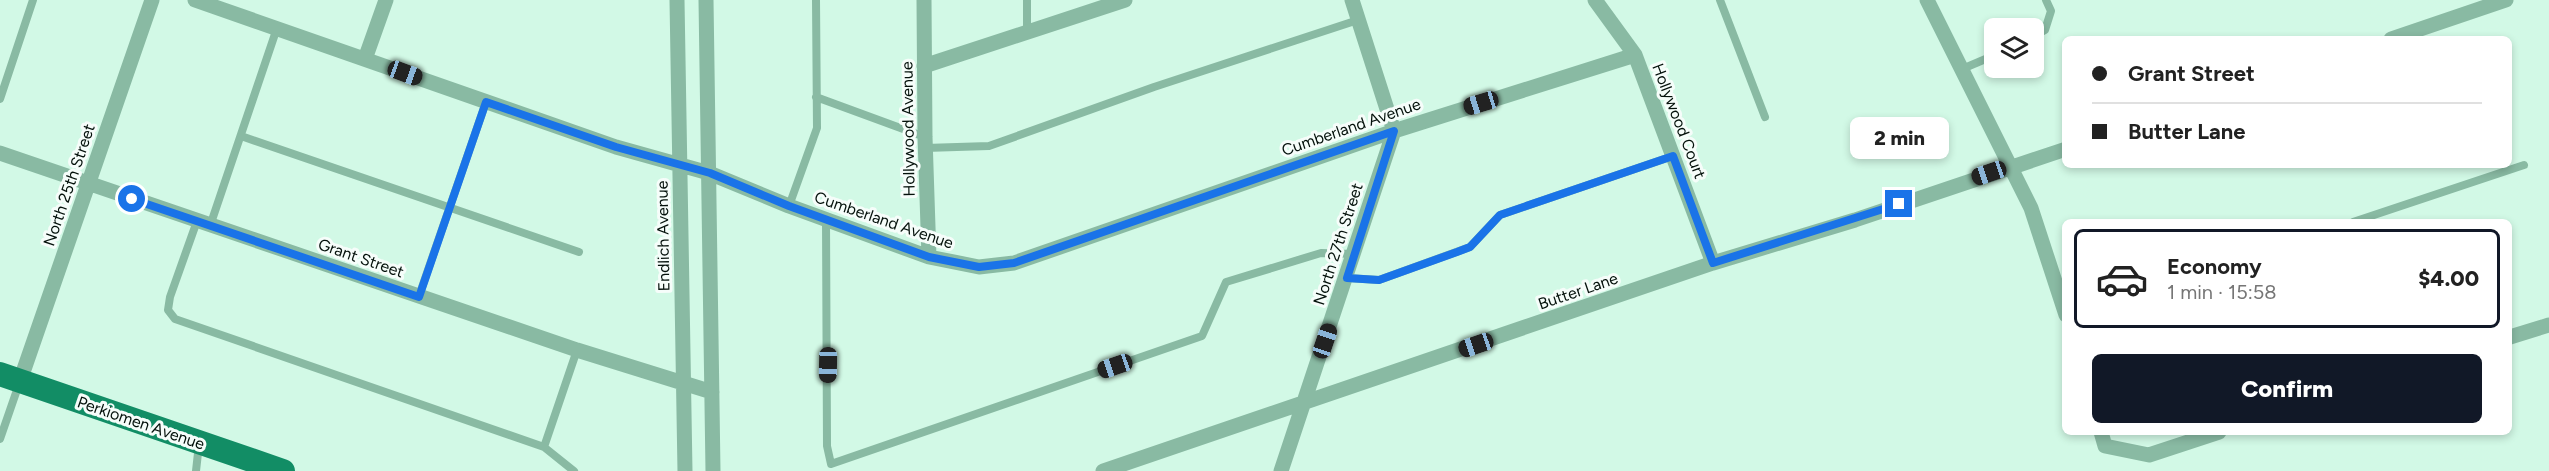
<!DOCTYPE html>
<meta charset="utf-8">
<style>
body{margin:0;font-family:Figtree,sans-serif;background:#f6f6f6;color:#222;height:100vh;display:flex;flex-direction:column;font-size:22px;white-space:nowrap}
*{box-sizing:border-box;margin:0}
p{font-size:20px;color:#767676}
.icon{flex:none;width:33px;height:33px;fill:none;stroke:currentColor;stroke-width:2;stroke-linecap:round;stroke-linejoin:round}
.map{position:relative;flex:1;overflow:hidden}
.sheet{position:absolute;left:2062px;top:219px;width:450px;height:216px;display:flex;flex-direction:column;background:#fff;border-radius:9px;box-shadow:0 3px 9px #0003}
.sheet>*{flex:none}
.guide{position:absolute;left:2062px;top:36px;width:450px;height:132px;border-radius:9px;box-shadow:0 3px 9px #0003;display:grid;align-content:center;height:132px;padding:0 30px;background:#fff}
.tools{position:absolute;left:1984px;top:18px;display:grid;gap:12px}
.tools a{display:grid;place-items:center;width:60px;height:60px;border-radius:9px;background:#fff;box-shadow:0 3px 9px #0003;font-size:30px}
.end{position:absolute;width:27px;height:27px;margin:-14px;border:8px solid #1a73e8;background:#fff;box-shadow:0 0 0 3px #fff}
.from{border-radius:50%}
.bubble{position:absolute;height:42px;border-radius:9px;background:#fff;box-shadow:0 3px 9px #0003;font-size:20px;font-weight:800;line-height:42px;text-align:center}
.car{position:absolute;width:18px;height:36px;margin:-18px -9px;border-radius:8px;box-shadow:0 0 4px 2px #0007;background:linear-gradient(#222 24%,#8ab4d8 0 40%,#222 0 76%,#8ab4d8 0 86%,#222 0)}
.guide b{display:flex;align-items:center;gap:21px;height:57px;font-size:22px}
.guide b+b{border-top:2px solid #e0e0e0}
.guide i{width:15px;height:15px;background:#222}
ul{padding:10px 0 0;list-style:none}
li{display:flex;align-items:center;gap:18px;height:99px;margin:0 12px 9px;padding:0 18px;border:3px solid transparent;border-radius:9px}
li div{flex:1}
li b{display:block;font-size:22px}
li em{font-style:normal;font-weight:800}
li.on{border-color:#111827}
li>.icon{width:54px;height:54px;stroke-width:1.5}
.button{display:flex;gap:12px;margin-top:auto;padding:12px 30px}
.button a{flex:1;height:69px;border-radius:9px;background:#111827;color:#fff;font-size:24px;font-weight:800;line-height:69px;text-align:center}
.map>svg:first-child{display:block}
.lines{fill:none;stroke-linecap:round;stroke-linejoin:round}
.service{stroke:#89baa3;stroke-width:8}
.minor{stroke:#89baa3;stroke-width:15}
.primary{stroke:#128d65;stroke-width:24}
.route{stroke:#1a73e8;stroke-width:8}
.labels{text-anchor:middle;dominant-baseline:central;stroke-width:6;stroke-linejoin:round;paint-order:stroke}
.street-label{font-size:16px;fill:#04110b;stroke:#f6fdfa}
</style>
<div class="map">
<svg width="2549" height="471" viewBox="0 0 2549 471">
<rect width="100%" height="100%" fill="#d2f9e6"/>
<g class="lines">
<path class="service" d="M 1027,0 L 1027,32
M 1720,0 L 1765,117
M 2034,36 L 2045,30 L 2051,11 L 2046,0
M 1962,69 L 1995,55
M 816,97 L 925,137
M 0,99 L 33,0
M 241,136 L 579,252
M 925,148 L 989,146 L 1154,87 L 1358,20
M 789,206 L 817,128 L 816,0
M 826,219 L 827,446 L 831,464 L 1202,336 L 1226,282 L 1321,253 L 1354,254
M 197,221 L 170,297 L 168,310 L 175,319 L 544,447 L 574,471
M 2353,222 L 2524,165
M 210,226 L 277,28
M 1347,278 L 1379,280 L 1470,247 L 1500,215 L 1673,156
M 419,296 L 486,102
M 0,439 L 19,384
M 544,447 L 577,350
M 196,471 L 199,444"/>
<path class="minor" d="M 195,0 L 616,147 L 709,173 L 789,206 L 929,257 L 979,267 L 1014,263 L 1394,131 L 1635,55
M 677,0 L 685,471
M 706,0 L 713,471
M 924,0 L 925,137 L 929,257
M 1595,0 L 1635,55 L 1713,263
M 1927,0 L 2031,208 L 2066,315
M 2391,39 L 2506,0
M 365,59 L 386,0
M 924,66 L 1125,0
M 0,153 L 577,350 L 712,392
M 2510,337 L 2549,325
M 20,381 L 152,0
M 2101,432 L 2105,446 L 2149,455 L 2219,432
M 1103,471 L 1713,263 L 1855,220 L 2066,149
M 1281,471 L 1394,131 L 1352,0"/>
<path class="primary" d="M 0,374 L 283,471"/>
</g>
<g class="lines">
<path class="route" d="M 132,199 L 419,297 L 486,102 L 616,147 L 710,173 L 789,206 L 929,257 L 979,267 L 1014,263 L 1394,131 L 1347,278 L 1379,280 L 1457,252 L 1470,247 L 1500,215 L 1673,156 L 1713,263 L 1899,204"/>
</g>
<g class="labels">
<g class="street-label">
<text transform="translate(1679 121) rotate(69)">Hollywood Court</text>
<text transform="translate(1351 127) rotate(-19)">Cumberland Avenue</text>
<text transform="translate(908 129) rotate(-91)">Hollywood Avenue</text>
<text transform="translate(69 185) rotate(-71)">North 25th Street</text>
<text transform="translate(884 220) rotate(19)">Cumberland Avenue</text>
<text transform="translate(663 236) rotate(-91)">Endlich Avenue</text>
<text transform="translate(1338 244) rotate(-72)">North 27th Street</text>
<text transform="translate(361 258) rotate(19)">Grant Street</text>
<text transform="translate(1578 291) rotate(-19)">Butter Lane</text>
<text transform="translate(141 423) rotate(19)">Perkiomen Avenue</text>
</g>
</g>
</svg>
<div class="tools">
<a><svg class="icon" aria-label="layers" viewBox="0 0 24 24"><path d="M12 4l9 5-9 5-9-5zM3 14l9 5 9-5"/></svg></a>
</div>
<i class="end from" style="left:132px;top:199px"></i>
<i class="end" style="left:1899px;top:204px"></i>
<div class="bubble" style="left:1850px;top:117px;width:99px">2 min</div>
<i class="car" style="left:405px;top:73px;rotate:110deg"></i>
<i class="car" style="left:1481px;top:103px;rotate:253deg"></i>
<i class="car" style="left:1989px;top:173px;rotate:251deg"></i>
<i class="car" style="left:1325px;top:341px;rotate:19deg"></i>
<i class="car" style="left:1476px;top:345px;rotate:251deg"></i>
<i class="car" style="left:828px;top:365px;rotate:181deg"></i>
<i class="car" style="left:1115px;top:366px;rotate:251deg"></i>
<div class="guide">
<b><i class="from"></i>Grant Street</b>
<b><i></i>Butter Lane</b>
</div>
<section class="sheet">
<ul>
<li class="on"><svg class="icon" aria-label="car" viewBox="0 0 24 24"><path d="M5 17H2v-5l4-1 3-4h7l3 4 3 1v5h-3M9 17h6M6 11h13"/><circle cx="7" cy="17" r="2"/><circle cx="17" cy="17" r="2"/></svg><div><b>Economy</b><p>1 min · 15:58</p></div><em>$4.00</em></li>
</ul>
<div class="button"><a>Confirm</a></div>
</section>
</div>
